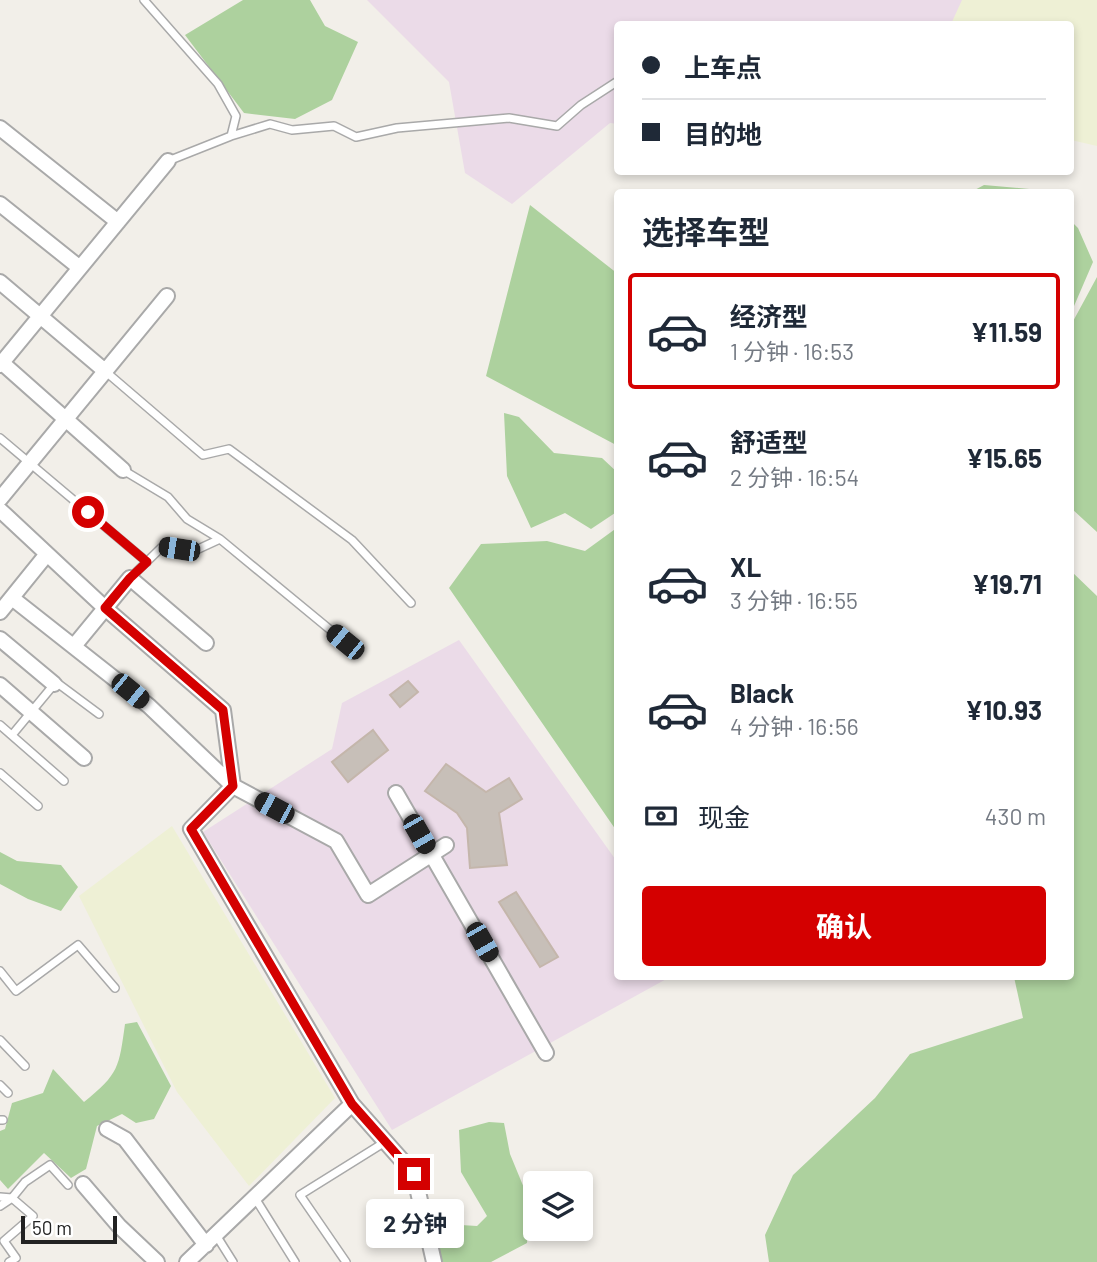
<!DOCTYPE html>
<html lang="zh">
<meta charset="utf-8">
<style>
body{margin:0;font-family:Barlow,"Noto Sans SC",sans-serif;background:#f2f2f3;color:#1f2937;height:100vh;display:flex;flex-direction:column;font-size:26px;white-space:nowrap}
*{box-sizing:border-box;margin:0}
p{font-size:23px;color:#747a83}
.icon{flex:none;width:38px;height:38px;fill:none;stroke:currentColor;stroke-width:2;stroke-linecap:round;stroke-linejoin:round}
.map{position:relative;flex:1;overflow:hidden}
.sheet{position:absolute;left:614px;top:189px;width:460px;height:791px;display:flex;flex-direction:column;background:#fff;border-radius:7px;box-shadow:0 4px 10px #0003}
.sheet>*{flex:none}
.top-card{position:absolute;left:614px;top:21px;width:460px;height:154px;border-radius:7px;box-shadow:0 4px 10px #0003;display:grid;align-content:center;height:154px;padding:0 28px;background:#fff}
.tools{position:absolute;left:523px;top:1171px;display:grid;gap:14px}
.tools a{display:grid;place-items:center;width:70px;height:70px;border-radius:7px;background:#fff;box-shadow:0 4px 10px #0003;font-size:35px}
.scale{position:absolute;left:21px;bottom:18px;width:96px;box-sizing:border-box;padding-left:7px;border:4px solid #222;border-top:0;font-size:19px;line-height:24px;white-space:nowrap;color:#222;-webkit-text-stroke:5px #fff;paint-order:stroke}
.end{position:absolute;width:32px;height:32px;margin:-16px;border:9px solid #d40000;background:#fff;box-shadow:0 0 0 4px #fff}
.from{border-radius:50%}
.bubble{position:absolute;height:49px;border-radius:7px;background:#fff;box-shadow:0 4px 10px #0003;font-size:23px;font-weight:700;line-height:49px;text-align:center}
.car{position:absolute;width:21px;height:42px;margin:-21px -10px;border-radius:9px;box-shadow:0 0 5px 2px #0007;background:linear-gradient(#222 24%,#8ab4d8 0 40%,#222 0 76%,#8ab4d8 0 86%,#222 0)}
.top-card b{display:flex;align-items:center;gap:24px;height:66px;font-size:26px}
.top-card b+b{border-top:2px solid #e0e1e3}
.top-card i{width:18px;height:18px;background:#1f2937}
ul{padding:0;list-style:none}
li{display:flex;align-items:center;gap:21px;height:116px;margin:0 14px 10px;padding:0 14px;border:4px solid transparent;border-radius:7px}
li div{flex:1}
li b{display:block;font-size:26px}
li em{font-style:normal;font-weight:700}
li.active{border-color:#d40000}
li>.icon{width:63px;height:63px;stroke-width:1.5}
h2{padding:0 28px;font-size:32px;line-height:84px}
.pay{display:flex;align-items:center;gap:18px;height:77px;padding:0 28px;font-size:26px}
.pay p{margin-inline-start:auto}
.action{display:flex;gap:14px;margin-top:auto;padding:14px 28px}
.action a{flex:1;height:80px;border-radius:7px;background:#d40000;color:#fff;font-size:28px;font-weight:700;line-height:80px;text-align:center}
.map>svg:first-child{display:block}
.industrial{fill:#ebdbe8}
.farmland{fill:#eef0d5}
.forest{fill:#add19e}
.building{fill:#c7bfb8;stroke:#c4b6ab;stroke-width:2}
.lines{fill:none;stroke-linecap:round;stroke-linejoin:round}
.lane-casing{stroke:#a9a9a9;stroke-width:10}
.street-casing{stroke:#a9a9a9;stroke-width:18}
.lane{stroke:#fff;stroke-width:7}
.street{stroke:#fff;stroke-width:14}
.route{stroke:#d40000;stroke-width:9}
</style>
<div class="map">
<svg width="1097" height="1262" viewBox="0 0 1097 1262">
<rect width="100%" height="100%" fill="#f2efe9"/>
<path class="industrial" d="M 367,0 L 977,0 L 965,24 L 618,24 L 618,124 L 610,123 L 512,204 L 465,173 L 449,82 Z
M 459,640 L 618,863 L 618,976 L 670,977 L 392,1130 L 203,832 L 332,749 L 342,703 Z"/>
<path class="farmland" d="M 962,0 L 1097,0 L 1097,146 L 1071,140 L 1071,24 L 951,24 Z
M 172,826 L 335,1098 L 249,1186 L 177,1092 L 79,896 Z"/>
<path class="forest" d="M 243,0 L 310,0 L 325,26 L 358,42 L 332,100 L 295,119 L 244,113 L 185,35 Z
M 984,185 L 1040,190 L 1042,192 L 971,192 Z
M 530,205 L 618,274 L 618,446 L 486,376 Z
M 1071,221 L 1078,228 L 1093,262 L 1071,313 Z
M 1097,277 L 1097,532 L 1071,508 L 1071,325 Z
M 504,413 L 519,417 L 554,453 L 602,458 L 618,473 L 618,511 L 591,529 L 565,513 L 531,528 L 507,476 Z
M 618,527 L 618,833 L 449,588 L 481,544 L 547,541 L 585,551 Z
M 1071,571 L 1097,596 L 1097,1262 L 769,1262 L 765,1235 L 793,1175 L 875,1098 L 910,1054 L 1023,1018 L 1014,977 L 1071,976 Z
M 0,852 L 17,861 L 61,865 L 78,887 L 61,911 L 28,899 L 0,884 Z
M 137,1022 L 171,1086 L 154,1119 L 136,1123 L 122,1114 L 97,1126 L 86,1169 L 71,1178 L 44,1153 L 8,1189 L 0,1180 L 0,1131 L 5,1129 L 12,1103 L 43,1093 L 53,1069 L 84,1102 C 119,1074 119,1067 125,1024 Z
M 489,1122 L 504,1123 L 510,1154 L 531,1205 L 527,1243 L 491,1262 L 431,1262 L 443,1242 L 461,1225 L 477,1226 L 487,1216 L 461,1172 L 459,1130 Z"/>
<path class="building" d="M 408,681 L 418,692 L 400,707 L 390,695 Z
M 373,730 L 388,750 L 348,782 L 332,762 Z
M 446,764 L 486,792 L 509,778 L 522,799 L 499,813 L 507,865 L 470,868 L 467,828 L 457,813 L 425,791 Z
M 516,892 L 558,957 L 540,967 L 499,902 Z"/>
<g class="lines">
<defs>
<path id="lane" d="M 144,0 L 218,84 L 236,116 L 231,136 L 168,161
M 231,136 L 270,124 L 292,130 L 334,126 L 356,137 L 397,128 L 509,118 L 557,126 L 581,105 L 618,81
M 105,371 L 203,455 L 229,449 L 352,540 L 411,603
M 0,438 L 147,562
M 123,470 L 168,497 L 187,519 L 220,539
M 130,578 L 163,546 L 194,551 L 220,539 L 345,642
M 0,725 L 64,781
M 12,735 L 56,682 L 99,714
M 0,773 L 38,806
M 0,971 L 16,991 L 78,945 L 115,988
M 0,1040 L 25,1066
M 0,1085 L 8,1093
M 0,1120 L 3,1120
M 0,1197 L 12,1198 L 33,1216 L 4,1241 L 16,1258 L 9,1262
M 255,1198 L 295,1262
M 0,1206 L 12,1198 L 25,1182 L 50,1165 L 68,1185
M 216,1235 L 233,1262
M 346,1262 L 300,1195 L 385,1142"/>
<path id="street" d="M 0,128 L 118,222
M 0,204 L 80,268
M 0,282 L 105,371
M 0,361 L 123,470
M 0,365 L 168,161
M 0,499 L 167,296
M 0,510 L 105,608 L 223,710 L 233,786
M 12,598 L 149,706 L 233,786
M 0,612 L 47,554
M 0,639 L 54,684
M 74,646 L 130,578 L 206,643
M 0,685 L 84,758
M 396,793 L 546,1053
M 352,1104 L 414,1174 L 434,1262
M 107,1129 L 125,1139 L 206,1245
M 83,1184 L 119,1226 L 157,1262
M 187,1262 L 352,1104 L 191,829 L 233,786 L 336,841 L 368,895 L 446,845"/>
</defs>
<use href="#lane" class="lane-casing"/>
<use href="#street" class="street-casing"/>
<use href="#lane" class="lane"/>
<use href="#street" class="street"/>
</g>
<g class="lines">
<path class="route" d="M 88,512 L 147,562 L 130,578 L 105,608 L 223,710 L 233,786 L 191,829 L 352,1104 L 414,1174"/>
</g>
</svg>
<div class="tools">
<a><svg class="icon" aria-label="layers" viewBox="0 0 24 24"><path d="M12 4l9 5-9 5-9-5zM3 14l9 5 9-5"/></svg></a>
</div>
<div class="scale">50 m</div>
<i class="end from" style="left:88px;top:512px"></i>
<i class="end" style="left:414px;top:1174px"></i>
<div class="bubble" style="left:366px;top:1199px;width:98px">2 分钟</div>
<i class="car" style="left:179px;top:549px;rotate:279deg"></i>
<i class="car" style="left:345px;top:642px;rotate:309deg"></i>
<i class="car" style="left:130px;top:691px;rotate:129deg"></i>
<i class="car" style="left:274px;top:808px;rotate:298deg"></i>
<i class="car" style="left:419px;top:834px;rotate:150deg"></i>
<i class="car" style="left:482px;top:942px;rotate:150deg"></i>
<div class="top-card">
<b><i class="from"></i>上车点</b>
<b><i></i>目的地</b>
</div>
<section class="sheet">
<h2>选择车型</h2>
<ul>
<li class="active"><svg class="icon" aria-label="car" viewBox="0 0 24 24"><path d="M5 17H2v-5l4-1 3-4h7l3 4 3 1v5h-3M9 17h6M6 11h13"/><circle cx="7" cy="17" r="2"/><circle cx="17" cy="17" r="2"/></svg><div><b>经济型</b><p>1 分钟 · 16:53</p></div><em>¥11.59</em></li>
<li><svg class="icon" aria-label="car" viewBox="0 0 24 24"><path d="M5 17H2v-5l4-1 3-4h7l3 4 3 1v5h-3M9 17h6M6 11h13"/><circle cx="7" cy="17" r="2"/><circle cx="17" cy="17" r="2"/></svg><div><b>舒适型</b><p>2 分钟 · 16:54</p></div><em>¥15.65</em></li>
<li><svg class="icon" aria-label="car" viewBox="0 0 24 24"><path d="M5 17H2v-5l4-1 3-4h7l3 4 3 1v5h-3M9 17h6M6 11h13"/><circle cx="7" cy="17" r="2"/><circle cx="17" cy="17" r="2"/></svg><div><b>XL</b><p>3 分钟 · 16:55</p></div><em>¥19.71</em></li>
<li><svg class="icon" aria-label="car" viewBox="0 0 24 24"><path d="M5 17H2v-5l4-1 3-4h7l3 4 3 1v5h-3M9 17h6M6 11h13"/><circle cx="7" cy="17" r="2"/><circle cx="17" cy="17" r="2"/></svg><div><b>Black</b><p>4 分钟 · 16:56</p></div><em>¥10.93</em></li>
</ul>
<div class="pay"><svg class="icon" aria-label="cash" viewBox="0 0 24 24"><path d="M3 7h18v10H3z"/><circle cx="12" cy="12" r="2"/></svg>现金<p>430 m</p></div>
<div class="action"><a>确认</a></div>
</section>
</div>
